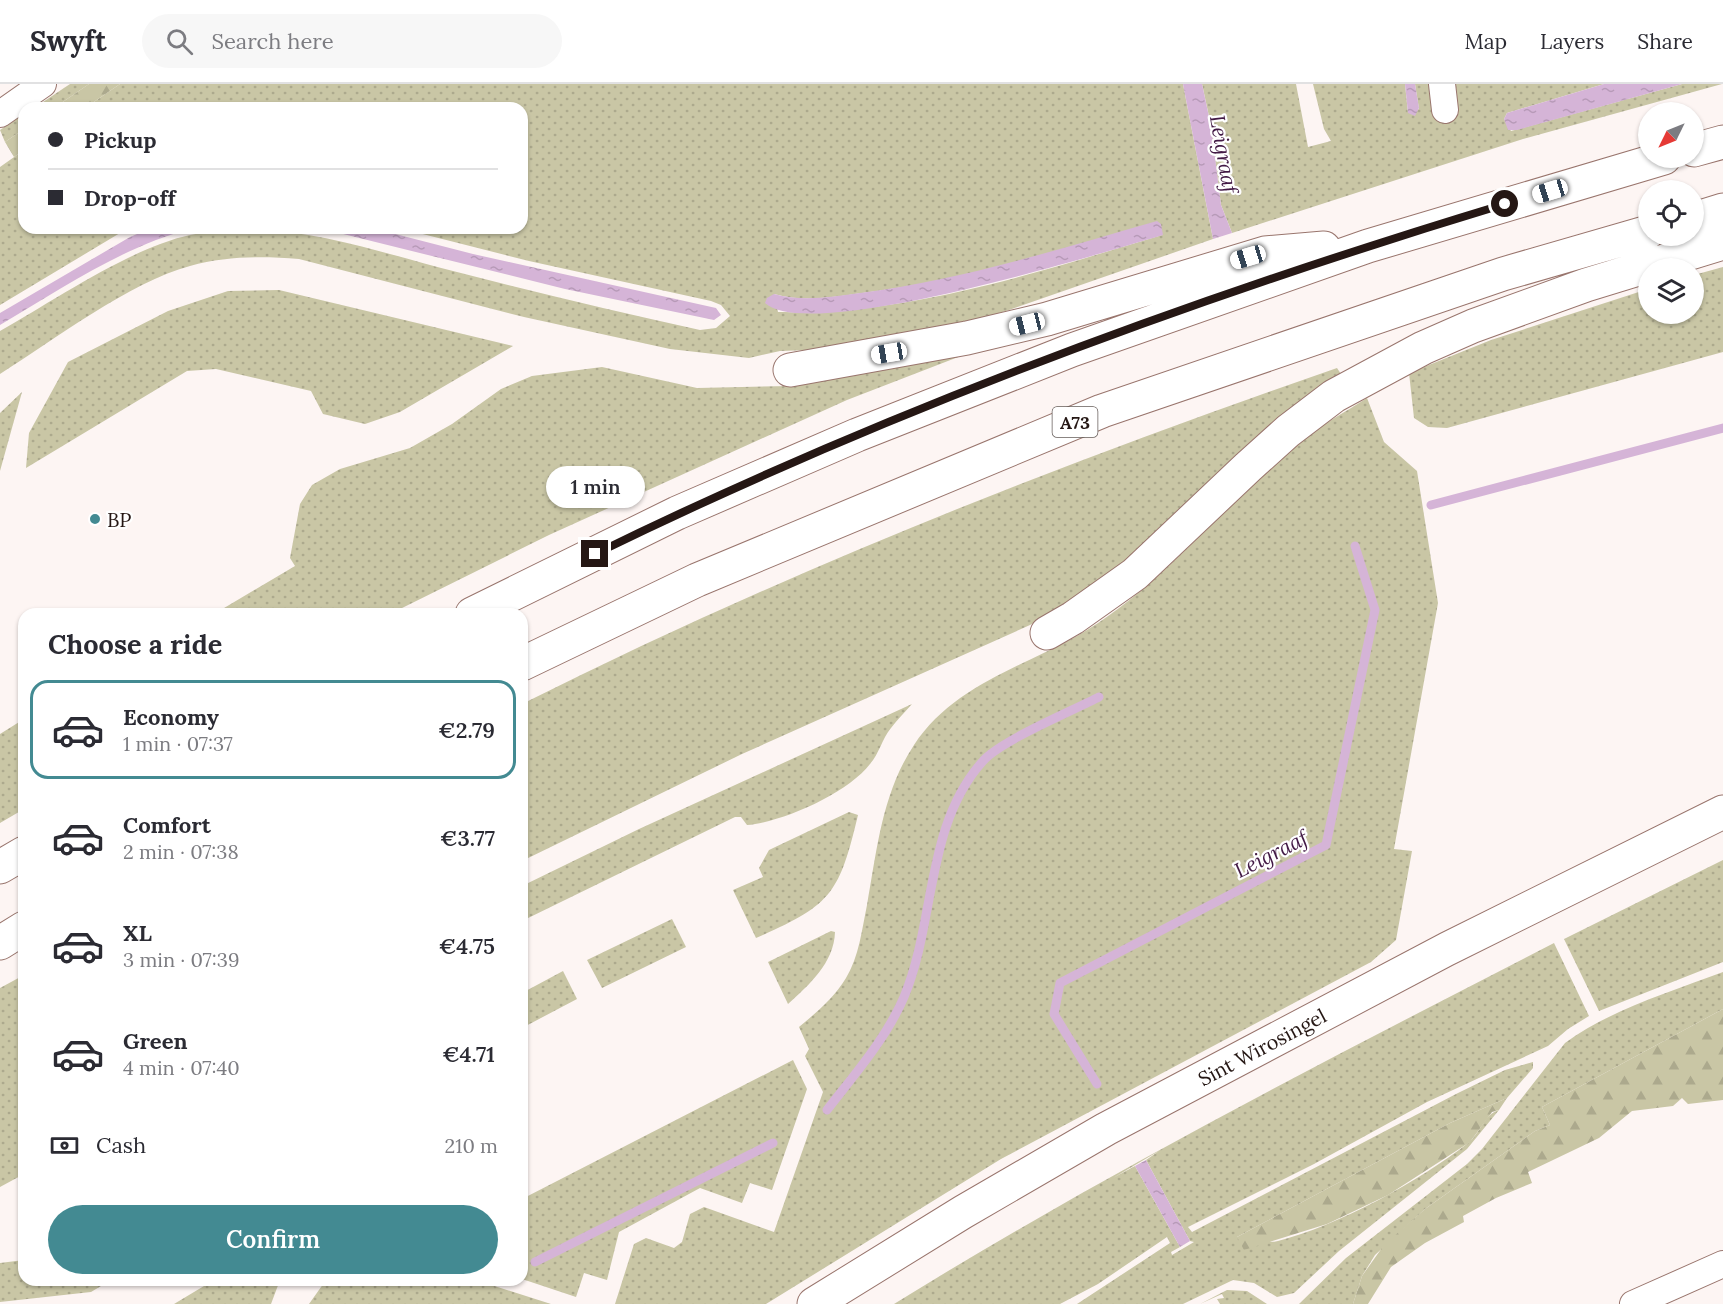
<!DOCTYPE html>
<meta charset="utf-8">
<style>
body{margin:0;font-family:Lora,serif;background:#f7f7f7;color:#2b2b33;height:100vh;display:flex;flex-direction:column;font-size:22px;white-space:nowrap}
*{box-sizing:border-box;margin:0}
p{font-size:20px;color:#7c7c81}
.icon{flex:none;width:33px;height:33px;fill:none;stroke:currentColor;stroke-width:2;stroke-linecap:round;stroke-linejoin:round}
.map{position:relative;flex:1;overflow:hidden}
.sheet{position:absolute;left:18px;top:524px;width:510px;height:678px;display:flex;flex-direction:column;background:#fff;border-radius:18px;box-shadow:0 2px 4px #0004}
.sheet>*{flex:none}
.hud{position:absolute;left:18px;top:18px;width:510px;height:132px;border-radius:18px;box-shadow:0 2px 4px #0004;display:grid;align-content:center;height:132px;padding:0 30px;background:#fff}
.needle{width:39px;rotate:227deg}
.controls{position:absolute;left:1638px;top:18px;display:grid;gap:12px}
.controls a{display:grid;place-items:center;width:66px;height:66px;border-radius:50%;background:#fff;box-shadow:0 2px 4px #0004;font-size:30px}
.end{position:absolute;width:27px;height:27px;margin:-14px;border:8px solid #251714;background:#fff;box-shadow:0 0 0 3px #fff}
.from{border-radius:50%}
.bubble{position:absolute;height:42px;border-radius:21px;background:#fff;box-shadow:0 2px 4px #0004;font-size:20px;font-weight:600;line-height:42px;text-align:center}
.car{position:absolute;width:18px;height:36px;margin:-18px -9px;border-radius:8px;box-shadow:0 0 4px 2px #0007;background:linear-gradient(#fff 24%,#345 0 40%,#fff 0 76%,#345 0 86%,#fff 0)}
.hud b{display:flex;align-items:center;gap:21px;height:57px;font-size:22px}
.hud b+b{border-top:2px solid #e1e1e2}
.hud i{width:15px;height:15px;background:#2b2b33}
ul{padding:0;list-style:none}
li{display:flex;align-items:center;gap:18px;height:99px;margin:0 12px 9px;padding:0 18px;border:3px solid transparent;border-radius:18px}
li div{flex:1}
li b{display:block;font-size:22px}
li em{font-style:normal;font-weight:600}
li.current{border-color:#438a92}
li>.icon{width:54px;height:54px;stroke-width:1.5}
h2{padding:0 30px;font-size:27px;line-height:72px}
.pay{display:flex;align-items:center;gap:15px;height:66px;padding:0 30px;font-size:22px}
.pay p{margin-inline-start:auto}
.cta{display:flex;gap:12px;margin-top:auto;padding:12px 30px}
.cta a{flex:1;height:69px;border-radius:36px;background:#438a92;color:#fff;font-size:24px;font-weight:600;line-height:69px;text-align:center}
header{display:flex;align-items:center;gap:36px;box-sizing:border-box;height:84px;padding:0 30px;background:#fff;border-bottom:2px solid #e1e1e2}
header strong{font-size:28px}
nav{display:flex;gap:33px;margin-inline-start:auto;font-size:21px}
.search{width:420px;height:54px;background:#f7f7f7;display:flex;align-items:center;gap:15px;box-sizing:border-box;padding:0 21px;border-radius:33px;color:#7c7c81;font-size:22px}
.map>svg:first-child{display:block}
.grass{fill:url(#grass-dots);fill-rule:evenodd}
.forest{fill:url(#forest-firs)}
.water{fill:url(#water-ripples)}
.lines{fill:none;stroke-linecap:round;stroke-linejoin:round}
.stream{stroke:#d5b4d7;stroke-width:9}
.minor-casing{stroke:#99756d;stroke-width:28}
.secondary-casing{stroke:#99756d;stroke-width:35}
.motorway-casing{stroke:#99756d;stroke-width:35}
.minor{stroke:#fff;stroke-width:26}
.secondary{stroke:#fff;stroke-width:33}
.motorway{stroke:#fff;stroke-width:33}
.route{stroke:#251714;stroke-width:8}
.poi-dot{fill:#438a92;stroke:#fff;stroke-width:2}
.labels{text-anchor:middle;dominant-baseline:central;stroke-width:4.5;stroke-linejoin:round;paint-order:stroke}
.shield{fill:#fff;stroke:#665d5a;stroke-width:1.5}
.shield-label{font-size:18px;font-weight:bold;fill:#251714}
.poi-label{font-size:20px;fill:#251714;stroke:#fff;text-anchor:start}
.street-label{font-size:20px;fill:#251714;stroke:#fff}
.water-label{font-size:21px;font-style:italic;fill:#421945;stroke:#fff}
</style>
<header>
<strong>Swyft</strong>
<div class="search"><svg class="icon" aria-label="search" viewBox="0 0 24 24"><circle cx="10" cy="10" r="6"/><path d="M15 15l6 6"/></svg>Search here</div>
<nav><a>Map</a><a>Layers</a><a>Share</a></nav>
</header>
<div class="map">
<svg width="1723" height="1220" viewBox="0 0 1723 1220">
<defs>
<pattern id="grass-dots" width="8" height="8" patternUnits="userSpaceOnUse" patternTransform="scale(1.5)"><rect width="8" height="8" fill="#c9c6a5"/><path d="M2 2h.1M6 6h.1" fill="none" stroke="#aca98d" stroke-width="1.8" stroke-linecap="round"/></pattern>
<pattern id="forest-firs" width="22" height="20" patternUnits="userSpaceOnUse" patternTransform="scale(1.5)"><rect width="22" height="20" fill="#c9c6a5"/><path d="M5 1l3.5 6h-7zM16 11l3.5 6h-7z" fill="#aca98d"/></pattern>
<pattern id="water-ripples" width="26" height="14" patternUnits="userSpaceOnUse" patternTransform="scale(1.5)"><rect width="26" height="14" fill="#d5b4d7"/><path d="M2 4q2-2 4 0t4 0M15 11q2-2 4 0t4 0" fill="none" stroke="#b79ab8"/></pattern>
</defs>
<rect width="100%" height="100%" fill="#fdf5f3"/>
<path class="grass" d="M 70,0 L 89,0 L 54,24 L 34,24 Z
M 120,0 L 1183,0 L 1213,155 L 1009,226 L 941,246 L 839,265 L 780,267 L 749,274 L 670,265 L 524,233 L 299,175 C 262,172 226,172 190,182 C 130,198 54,256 0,290 L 0,247 C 55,216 130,164 190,151 C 282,132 369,166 457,188 C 538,209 619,228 700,246 L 716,244 L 730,232 L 721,221 L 711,217 L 529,177 L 399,144 L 522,144 L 522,24 L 85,24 ZM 1162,151 C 1038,188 910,231 778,228 L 774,210 C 805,219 839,212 870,208 C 968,195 1065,171 1162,151 Z
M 1202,0 L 1296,0 L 1308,63 L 1331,57 L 1324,45 L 1313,0 L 1405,0 L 1408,29 L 1419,25 L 1415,0 L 1604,0 L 1507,29 L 1504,35 L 1511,47 L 1682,0 L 1722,0 L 1523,55 L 1232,149 L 1221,121 L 1210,37 Z
M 24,30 L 24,45 L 5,58 L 0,46 Z
M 24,66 L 24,144 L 133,144 L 120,149 L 0,221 L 0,83 Z
M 1723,183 L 1723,268 L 1447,344 L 1428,343 L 1414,334 L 1409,289 L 1491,256 L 1648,205 L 1648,230 L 1694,230 L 1694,191 Z
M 279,206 L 513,262 L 400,328 L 365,340 L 323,330 L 311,307 L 216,285 L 187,287 L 26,384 L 29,349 L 68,278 L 168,227 L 228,207 Z
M 966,270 L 847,316 L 549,451 L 392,529 L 214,530 L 295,482 L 290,474 L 300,420 L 312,401 L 340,385 L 410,364 L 452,340 L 501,305 L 532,292 L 602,283 L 697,304 L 791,302 Z
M 1337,284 L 1341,290 C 1241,378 1146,477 1030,541 L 742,670 L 522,777 L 522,620 C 785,488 1059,380 1337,284 Z
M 22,308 L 0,387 L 0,329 Z
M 1367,314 L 1384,358 L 1417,387 L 1438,519 L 1394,765 L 1412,767 L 1396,856 L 1371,878 L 1001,1075 L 766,1220 L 615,1220 L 634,1160 L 646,1154 L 674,1164 L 682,1158 L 690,1130 L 704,1123 L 774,1148 L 823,1008 L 805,972 L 809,965 L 799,943 C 817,928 834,914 846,894 C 859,873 862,845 867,821 C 877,766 882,709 914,661 C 952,603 1019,584 1077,552 C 1161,504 1224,420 1298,359 C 1319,342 1344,329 1367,314 Z
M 912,620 C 905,628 897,636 891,644 C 882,655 879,670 870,680 C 848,709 783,738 747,741 L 741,733 L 735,733 L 522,837 L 522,802 L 639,745 Z
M 24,635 L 24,725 L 0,739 L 0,650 Z
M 849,728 L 858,731 C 839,810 832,821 756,854 L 733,806 L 763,793 L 759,784 L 769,766 Z
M 1723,776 L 1723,878 L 1599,927 L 1564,855 Z
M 672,835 L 686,863 L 602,904 L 587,876 Z
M 831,847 L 835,848 C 834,879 809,901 788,920 L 768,878 Z
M 1554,859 L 1589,932 L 1568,945 L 1548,962 L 1427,1018 L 1314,1080 L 1188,1143 L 1192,1148 L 1456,1010 L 1505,986 L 1533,978 L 1533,984 L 1507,1014 L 1450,1039 L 1237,1153 C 1249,1154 1266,1160 1278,1157 C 1337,1142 1420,1097 1468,1059 C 1480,1050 1484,1030 1499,1026 L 1467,1065 L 1339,1167 L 1294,1209 L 1277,1213 L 1254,1199 L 1233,1196 L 1183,1220 L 1077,1220 L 1170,1159 L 1167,1153 L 1098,1200 L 1060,1220 L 894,1220 C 1107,1088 1331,974 1554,859 ZM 1159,1067 L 1146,1076 L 1190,1157 L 1194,1158 L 1172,1171 L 1171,1168 L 1180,1163 L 1135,1082 L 1113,1094 Z
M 563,887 L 577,915 L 522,944 L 522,909 Z
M 1723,888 L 1723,925 L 1542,1023 L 1550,1041 L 1535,1047 L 1425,1125 L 1375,1171 L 1362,1192 L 1353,1220 L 1299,1220 L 1346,1174 L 1467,1080 L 1482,1065 L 1565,959 C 1610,926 1670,908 1723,888 Z
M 24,891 L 24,1090 L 0,1103 L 0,904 Z
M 793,976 L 807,1005 L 772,1106 L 750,1099 L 742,1119 L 700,1104 L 619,1148 L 607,1196 L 584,1189 L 576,1213 L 522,1195 L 522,1115 Z
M 24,1176 L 24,1196 L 111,1196 L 91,1208 L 0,1218 L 0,1179 Z
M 214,1196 L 280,1196 L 271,1220 L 174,1220 Z
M 326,1196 L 476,1196 L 551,1220 L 309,1220 Z
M 1227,1206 L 1247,1207 L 1267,1220 L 1220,1220 L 1217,1215 L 1224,1214 L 1222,1210 L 1200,1220 Z"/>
<path class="forest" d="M 89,0 L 120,0 L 85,24 L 54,24 Z
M 24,45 L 24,66 L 14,73 L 5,58 Z
M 1723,925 L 1723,1016 L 1688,1020 L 1682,1014 L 1673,1022 L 1632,1027 L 1599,1054 L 1528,1088 L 1532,1099 L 1496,1114 L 1463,1132 L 1464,1138 L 1425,1159 L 1391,1183 L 1368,1220 L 1353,1220 L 1362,1192 L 1384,1161 L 1425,1125 L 1535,1047 L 1550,1041 L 1542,1023 Z
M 1507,1014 L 1499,1026 L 1492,1028 L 1470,1058 L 1388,1111 L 1327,1140 L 1244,1166 L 1237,1153 L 1450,1039 Z"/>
<path class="water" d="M 1183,0 L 1202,0 L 1211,42 L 1221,121 L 1232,149 L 1213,155 Z
M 1405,0 L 1415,0 L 1419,24 L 1415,32 L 1408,29 Z
M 1604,0 L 1682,0 L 1517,46 L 1508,46 L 1504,35 L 1507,29 Z
M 1157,137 L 1161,140 L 1163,151 C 1101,169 809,260 765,219 L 767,214 L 774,210 C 802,218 832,213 860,209 C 962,196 1059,165 1157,137 Z
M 151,144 L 194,144 C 123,162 63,204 0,241 L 0,229 L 130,153 Z
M 319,144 L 372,144 L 473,170 L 716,224 L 721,231 L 714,236 L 565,205 Z
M 1146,1076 L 1190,1157 L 1180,1163 L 1135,1082 Z"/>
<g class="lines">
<path class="stream" d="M 1431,421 L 1723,344
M 1097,1000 L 1054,930 L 1060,899 L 1326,761 L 1375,526 L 1355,462
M 827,1026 C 854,991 886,955 904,913 C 936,837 925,741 983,677 C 1000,657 1072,627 1099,613
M 535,1178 L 773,1059"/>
<defs>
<path id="minor" d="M 1442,0 L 1445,26
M 0,30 L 43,0
M 1633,1220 L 1723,1180"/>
<path id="secondary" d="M 814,1220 L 963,1128 L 1106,1045 L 1447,865 L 1723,728"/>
<path id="motorway" d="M 1694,66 L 1723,58
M 1694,135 L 1723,126
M 790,286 L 967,254 L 1047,235 L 1265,169 L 1324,164
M 472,530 L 677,429 L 857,351 L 1072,266 L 1368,162 L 1664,74
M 1047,549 L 1073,534 L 1135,490 L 1248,383 L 1288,347 L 1334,312 L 1423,264 L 1473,242 L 1586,201 L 1723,159
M 522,580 L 697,496 L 1102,327 L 1503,190 L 1648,148
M 0,783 L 24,769
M 0,859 L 24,844"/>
</defs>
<use href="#minor" class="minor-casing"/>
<use href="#secondary" class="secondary-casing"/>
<use href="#motorway" class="motorway-casing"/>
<use href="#minor" class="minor"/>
<use href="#secondary" class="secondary"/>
<use href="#motorway" class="motorway"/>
</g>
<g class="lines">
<path class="route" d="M 595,470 C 887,327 1194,214 1505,120"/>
</g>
<circle class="poi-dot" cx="95" cy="435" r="6"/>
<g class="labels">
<rect class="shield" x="1052.5" y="323" width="45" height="30" rx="4.5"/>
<g class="shield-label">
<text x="1075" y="338">A73</text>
</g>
<g class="poi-label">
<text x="107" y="435">BP</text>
</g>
<g class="street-label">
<text transform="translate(1262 963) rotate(-28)">Sint Wirosingel</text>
</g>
<g class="water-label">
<text transform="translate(1224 70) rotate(80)">Leigraaf</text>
<text transform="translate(1271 770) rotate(-27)">Leigraaf</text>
</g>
</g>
</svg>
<div class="controls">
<a><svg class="needle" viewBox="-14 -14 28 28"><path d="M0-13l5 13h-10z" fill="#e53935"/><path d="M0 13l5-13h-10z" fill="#7c7c81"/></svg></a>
<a><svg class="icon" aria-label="locate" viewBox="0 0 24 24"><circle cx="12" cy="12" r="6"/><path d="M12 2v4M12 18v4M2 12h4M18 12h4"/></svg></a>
<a><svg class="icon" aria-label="layers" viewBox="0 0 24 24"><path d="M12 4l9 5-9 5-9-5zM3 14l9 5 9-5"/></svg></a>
</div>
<i class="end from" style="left:1505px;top:120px"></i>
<i class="end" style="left:595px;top:470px"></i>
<div class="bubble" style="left:546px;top:382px;width:99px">1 min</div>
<i class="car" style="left:1550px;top:107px;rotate:253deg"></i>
<i class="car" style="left:1248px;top:173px;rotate:253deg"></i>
<i class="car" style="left:1027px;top:240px;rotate:256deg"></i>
<i class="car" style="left:889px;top:269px;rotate:260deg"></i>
<div class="hud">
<b><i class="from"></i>Pickup</b>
<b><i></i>Drop-off</b>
</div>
<section class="sheet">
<h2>Choose a ride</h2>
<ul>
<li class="current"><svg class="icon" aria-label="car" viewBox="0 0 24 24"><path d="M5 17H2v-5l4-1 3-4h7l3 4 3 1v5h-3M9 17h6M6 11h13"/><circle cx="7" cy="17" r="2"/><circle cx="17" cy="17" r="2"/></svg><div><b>Economy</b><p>1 min · 07:37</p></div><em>€2.79</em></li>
<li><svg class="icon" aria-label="car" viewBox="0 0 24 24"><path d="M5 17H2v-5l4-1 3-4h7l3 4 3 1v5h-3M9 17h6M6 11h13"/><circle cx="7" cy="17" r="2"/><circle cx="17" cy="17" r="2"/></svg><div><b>Comfort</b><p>2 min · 07:38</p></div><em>€3.77</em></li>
<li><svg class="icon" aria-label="car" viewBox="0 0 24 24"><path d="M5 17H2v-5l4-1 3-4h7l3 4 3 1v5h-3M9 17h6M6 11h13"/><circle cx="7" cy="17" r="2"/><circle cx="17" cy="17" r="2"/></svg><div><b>XL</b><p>3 min · 07:39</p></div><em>€4.75</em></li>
<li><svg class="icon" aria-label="car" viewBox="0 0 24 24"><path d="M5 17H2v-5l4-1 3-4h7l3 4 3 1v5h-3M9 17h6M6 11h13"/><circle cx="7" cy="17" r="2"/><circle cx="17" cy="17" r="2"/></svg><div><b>Green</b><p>4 min · 07:40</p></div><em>€4.71</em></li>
</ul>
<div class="pay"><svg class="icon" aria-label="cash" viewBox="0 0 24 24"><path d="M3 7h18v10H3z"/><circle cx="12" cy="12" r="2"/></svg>Cash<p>210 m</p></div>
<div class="cta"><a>Confirm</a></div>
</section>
</div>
